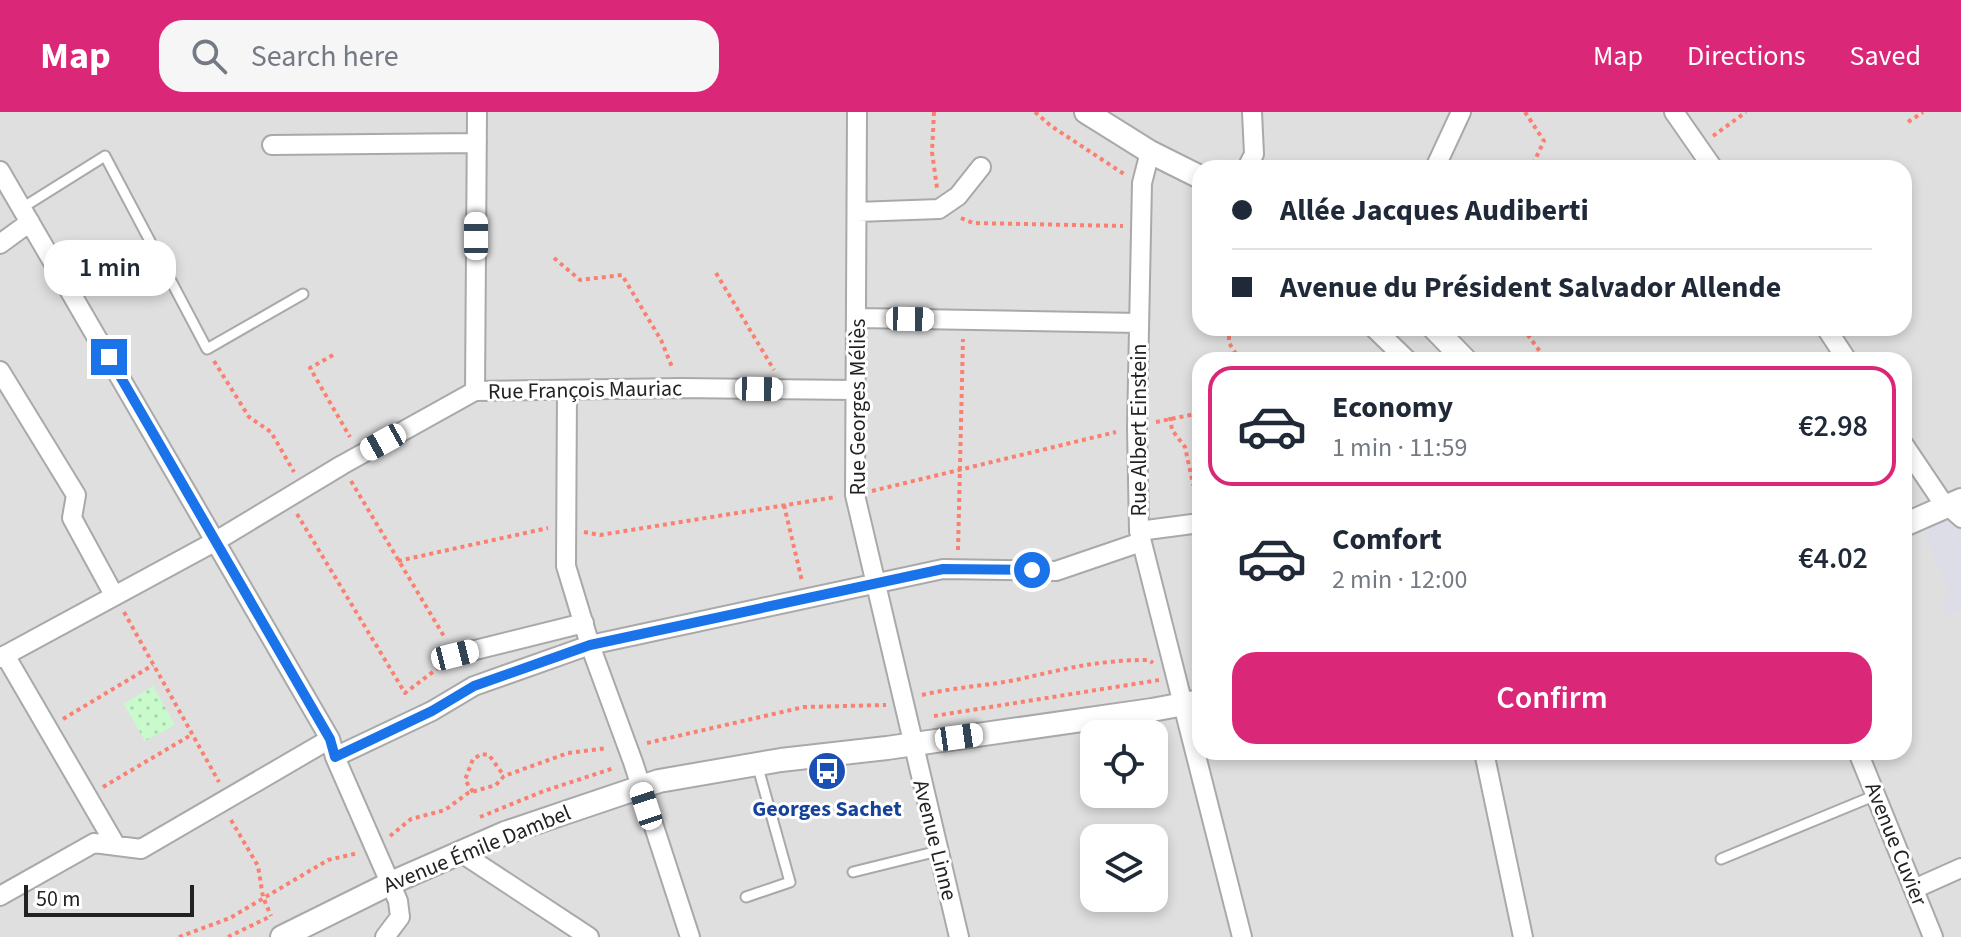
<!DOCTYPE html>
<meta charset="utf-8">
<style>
body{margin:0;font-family:"Source Sans 3",sans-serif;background:#f6f6f7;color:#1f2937;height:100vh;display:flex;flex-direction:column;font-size:30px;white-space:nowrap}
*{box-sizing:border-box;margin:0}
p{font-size:26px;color:#747a83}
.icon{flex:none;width:44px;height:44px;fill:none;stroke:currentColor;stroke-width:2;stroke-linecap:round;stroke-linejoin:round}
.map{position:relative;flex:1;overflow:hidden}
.drawer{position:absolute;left:1192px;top:240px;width:720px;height:408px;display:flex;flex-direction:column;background:#fff;border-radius:24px;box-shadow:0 4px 12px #0003}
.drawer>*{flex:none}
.guide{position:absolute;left:1192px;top:48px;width:720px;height:176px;border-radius:24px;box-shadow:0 4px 12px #0003;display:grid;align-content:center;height:176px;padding:0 40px;background:#fff}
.buttons{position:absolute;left:1080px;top:608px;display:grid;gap:16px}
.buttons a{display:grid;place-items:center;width:88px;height:88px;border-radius:16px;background:#fff;box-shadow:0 4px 12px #0003;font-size:40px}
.scale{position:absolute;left:24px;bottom:20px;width:170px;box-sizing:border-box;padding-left:8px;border:4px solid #222;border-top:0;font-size:22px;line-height:28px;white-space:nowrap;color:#222;-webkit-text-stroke:6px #fff;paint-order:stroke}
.end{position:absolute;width:36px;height:36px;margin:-18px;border:10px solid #1a73e8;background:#fff;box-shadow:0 0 0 4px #fff}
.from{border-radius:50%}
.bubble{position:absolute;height:56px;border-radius:24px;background:#fff;box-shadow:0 4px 12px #0003;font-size:26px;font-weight:600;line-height:56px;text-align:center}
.car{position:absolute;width:24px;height:48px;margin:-24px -12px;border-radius:10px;box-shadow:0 0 6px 2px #0007;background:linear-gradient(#fff 24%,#345 0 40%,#fff 0 76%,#345 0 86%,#fff 0)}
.guide b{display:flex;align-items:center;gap:28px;height:76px;font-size:30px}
.guide b+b{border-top:2px solid #e0e1e3}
.guide i{width:20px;height:20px;background:#1f2937}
ul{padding:14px 0 0;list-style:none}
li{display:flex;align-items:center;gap:24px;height:120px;margin:0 16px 12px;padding:0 24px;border:4px solid transparent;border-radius:24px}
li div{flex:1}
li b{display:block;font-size:30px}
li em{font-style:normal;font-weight:600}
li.selected{border-color:#db2777}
li>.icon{width:72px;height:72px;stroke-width:1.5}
.primary-button{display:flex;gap:16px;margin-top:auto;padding:16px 40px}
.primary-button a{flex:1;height:92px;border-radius:24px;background:#db2777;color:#fff;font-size:32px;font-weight:600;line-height:92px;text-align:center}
header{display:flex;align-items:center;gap:48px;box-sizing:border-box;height:112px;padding:0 40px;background:#db2777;color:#fff}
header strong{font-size:38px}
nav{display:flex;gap:44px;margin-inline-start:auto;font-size:28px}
.search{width:560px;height:72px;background:#f6f6f7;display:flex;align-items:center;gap:20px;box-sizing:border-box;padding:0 28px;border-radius:24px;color:#747a83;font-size:30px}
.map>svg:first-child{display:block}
.residential{fill:#e0dfdf;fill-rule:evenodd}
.park{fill:url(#park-dots)}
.plaza{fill:#dddde8}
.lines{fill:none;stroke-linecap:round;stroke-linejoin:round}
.service-casing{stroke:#a9a9a9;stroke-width:13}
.pedestrian-casing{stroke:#a9a9a9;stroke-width:18}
.minor-casing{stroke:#a9a9a9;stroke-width:22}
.tertiary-casing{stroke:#a9a9a9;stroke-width:26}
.path{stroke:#fa8072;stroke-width:4;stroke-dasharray:4 4;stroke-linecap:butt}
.service{stroke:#fff;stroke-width:9}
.pedestrian{stroke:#fff;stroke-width:14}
.minor{stroke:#fff;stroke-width:18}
.tertiary{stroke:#fff;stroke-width:22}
.route{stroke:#1a73e8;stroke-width:10}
.labels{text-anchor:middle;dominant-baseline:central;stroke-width:6;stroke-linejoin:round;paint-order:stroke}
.street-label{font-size:22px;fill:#222;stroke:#fff}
.transit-label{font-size:22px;font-weight:bold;fill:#164399;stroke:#fff}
</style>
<header>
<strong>Map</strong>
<div class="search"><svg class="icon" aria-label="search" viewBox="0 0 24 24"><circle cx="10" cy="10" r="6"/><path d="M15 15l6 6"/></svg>Search here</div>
<nav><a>Map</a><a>Directions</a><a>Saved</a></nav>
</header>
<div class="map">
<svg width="1961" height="825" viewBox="0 0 1961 825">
<defs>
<pattern id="park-dots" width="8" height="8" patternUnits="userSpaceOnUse" patternTransform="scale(2)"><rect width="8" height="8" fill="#c8facc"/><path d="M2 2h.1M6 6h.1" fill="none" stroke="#acd6af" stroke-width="1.8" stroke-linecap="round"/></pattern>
</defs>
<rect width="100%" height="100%" fill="#f2efe9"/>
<path class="residential" d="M 0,0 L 1961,0 L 1961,825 L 0,825 ZM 1200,56 L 1904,56 L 1904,216 L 1200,216 ZM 1200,248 L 1904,248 L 1904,640 L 1200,640 ZM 1094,622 L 1154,622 L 1154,682 L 1094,682 ZM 1094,726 L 1154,726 L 1154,786 L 1094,786 Z"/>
<path class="park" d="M 153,574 L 175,613 L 145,629 L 124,592 Z"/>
<path class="plaza" d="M 1961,399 L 1961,498 L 1947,504 L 1940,487 L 1949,482 L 1922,415 Z"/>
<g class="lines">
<defs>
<path id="service" d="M 22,96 L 105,44 L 207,237 L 303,182
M 1721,747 L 1876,683
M 853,760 L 938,739
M 746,785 L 790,770 L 757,652"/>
<path id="pedestrian" d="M 1945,394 L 1961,408"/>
<path id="minor" d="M 857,0 L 855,383 L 959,825
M 1674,0 L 1713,56
M 272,33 L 477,31
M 1150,40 L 1142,71 L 1137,315 L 1139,419 L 1242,825
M 1247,56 L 1254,42 L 1252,0
M 1435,56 L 1461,0
M 0,59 L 330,627 L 335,645 L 398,789 L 400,805 L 385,825
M 857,100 L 939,97 L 958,84 L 981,55
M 0,132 L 30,110
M 858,206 L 1139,211
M 1374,216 L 1407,248
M 1826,216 L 1847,248
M 0,259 L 76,383 L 72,406 L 114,483
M 475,279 L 477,0
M 567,279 L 566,454 L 590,533 L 633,650 L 690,825
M 1904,333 L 1945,394
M 1139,419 L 1200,411
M 5,543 L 115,732
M 455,543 L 584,511
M 0,546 L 216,429 L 342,353 L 475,279 L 681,276 L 855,278
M 1484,640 L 1523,825
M 1858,640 L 1933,825
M 335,645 L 432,599 L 474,574 L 590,533 L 943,457 L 1056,459 L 1141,430
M 460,740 L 589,825
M 1914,777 L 1961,756
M 0,784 L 94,731 L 141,737 L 330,627"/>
<path id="tertiary" d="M 1086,0 L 1150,40 L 1200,65
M 1434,216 L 1465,248
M 1904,413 L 1961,388
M 282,825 L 391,771 L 505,721 L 659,669 L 781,648 L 887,636 L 1152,598 L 1200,589"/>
</defs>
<use href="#service" class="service-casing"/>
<use href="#pedestrian" class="pedestrian-casing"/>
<use href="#minor" class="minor-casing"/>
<use href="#tertiary" class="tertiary-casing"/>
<path class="path" d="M 934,0 L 932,40 L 937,76
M 1035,0 L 1051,14 L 1124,62
M 1525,0 L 1544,29 L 1531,56
M 1908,10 L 1923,0
M 1713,24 L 1746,0
M 961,106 L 973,111 L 1123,114
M 554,146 L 580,168 L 622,163 L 661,228 L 672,255
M 716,161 L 774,258
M 1229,216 L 1229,231 L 1240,248
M 1523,216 L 1546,248
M 333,243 L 310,256 L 350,325
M 214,249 L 249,305 L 271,320 L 294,360
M 1170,305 L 1172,318 L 1185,335 L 1193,372 L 1200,377
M 1156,310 L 1200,301
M 351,369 L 445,526
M 872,379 L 1116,320
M 784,393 L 802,469
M 297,402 L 405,581 L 438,556
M 584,420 L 600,423 L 836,385
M 958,438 L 963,227
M 398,449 L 548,416
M 124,500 L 219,670
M 922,583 C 954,575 988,574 1020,567 C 1068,556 1099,548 1149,548 L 1153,551
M 934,604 L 1159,568
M 63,607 L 153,553
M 647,631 L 804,595 L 886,593
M 103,675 L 191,623
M 473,680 L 465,668 L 473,647 L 482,642 L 489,643 L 504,664
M 480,705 L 544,679 L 614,656
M 231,708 L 258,754 L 263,785 L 271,804
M 390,724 L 411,707 L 445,698 L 468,681 L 496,673 L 504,664 L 568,641 L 607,636
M 179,825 L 230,806 L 328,748 L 358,741
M 228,825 L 269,805"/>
<use href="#service" class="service"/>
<use href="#pedestrian" class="pedestrian"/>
<use href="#minor" class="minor"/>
<use href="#tertiary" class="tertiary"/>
</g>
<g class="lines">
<path class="route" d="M 109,245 L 330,627 L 335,645 L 432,599 L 474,574 L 590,533 L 943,457 L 1032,458"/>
</g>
<defs>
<symbol id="bus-disc" viewBox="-11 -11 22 22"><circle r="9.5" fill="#1a4fb4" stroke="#fff"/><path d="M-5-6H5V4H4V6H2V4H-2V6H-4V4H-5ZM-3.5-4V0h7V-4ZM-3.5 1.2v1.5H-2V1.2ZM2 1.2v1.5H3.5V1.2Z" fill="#fff"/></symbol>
</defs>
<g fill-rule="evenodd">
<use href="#bus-disc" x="805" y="637" width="44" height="44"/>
</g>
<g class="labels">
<g class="street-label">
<text transform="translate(585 278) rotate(-1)">Rue François Mauriac</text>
<text transform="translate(858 295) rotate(-90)">Rue Georges Méliès</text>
<text transform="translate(1139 318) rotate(-90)">Rue Albert Einstein</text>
<text transform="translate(935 728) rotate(76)">Avenue Linne</text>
<text transform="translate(1896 732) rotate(68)">Avenue Cuvier</text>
<text transform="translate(477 737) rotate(-22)">Avenue Émile Dambel</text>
</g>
<g class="transit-label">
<text x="827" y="697">Georges Sachet</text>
</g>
</g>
</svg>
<div class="buttons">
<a><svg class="icon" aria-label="locate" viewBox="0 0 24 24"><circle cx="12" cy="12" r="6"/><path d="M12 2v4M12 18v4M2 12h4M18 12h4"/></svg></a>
<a><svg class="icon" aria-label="layers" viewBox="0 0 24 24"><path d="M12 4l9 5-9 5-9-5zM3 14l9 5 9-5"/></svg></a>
</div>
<div class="scale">50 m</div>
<i class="end from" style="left:1032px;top:458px"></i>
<i class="end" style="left:109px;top:245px"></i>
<div class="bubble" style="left:44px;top:128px;width:132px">1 min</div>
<i class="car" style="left:476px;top:124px;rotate:0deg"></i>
<i class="car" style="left:910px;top:207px;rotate:91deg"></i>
<i class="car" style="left:759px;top:277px;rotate:91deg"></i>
<i class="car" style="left:383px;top:330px;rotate:241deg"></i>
<i class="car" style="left:455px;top:543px;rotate:76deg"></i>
<i class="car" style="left:959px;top:625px;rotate:82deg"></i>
<i class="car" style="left:646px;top:694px;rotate:342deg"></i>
<div class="guide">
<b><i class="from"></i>Allée Jacques Audiberti</b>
<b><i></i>Avenue du Président Salvador Allende</b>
</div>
<section class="drawer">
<ul>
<li class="selected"><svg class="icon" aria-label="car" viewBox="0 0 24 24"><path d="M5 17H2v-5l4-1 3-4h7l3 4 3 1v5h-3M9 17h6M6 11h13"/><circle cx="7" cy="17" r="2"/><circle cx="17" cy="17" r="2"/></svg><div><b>Economy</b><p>1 min · 11:59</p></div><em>€2.98</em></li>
<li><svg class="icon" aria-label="car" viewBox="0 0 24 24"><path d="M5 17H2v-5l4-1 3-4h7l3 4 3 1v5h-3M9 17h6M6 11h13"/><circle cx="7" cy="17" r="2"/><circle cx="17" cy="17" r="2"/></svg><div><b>Comfort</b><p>2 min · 12:00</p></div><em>€4.02</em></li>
</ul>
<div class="primary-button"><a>Confirm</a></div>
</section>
</div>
